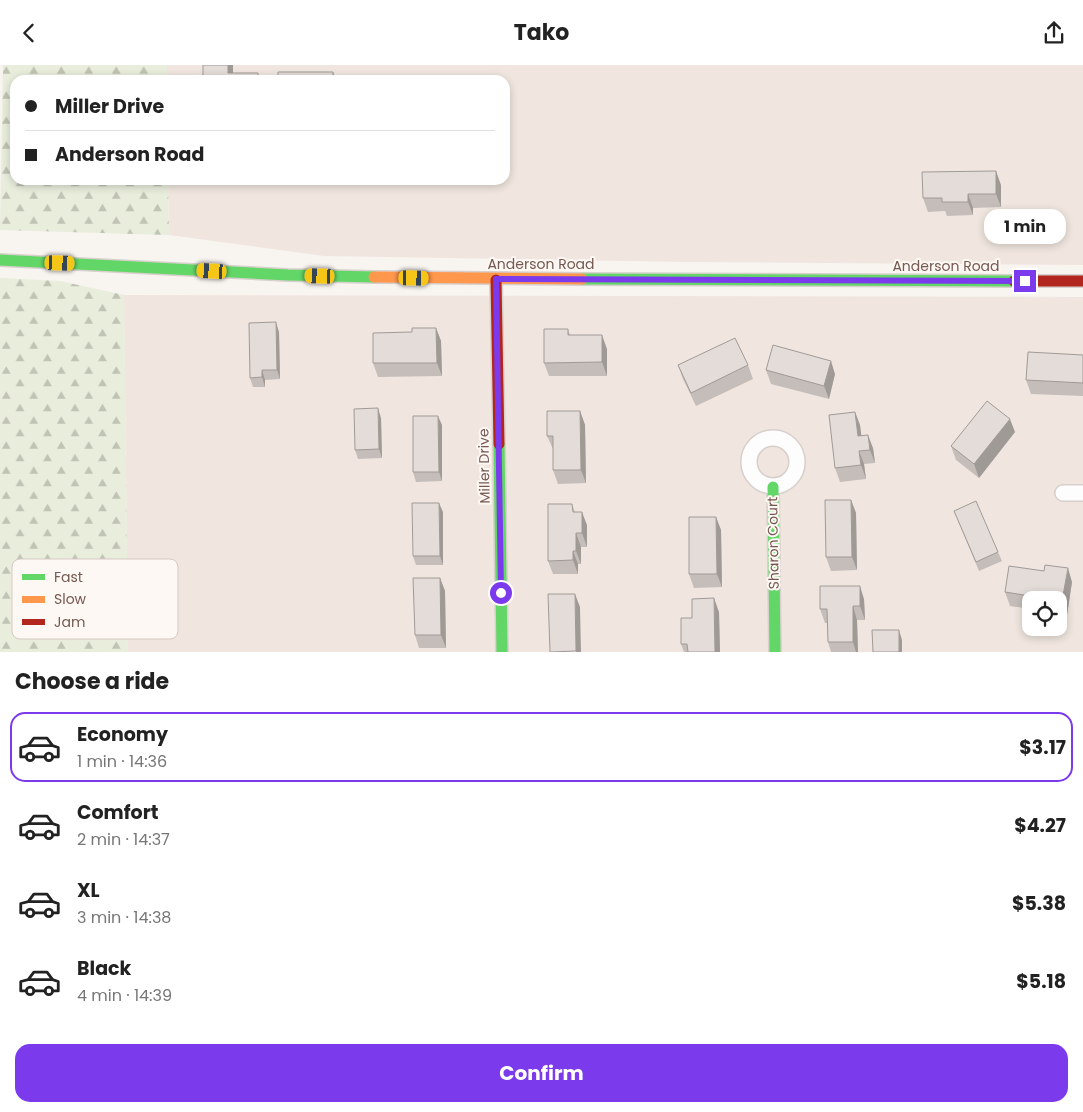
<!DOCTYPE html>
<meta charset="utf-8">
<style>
body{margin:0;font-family:Poppins,sans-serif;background:#f6f6f6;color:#222;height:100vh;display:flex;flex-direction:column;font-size:19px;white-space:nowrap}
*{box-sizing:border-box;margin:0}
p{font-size:16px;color:#767676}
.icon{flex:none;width:28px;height:28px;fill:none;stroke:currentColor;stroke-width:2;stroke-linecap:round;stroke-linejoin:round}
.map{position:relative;height:587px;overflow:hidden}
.side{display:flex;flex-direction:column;background:#fff;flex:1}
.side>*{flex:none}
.banner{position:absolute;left:10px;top:10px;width:500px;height:110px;border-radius:15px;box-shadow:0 2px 8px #0003;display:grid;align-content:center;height:110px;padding:0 15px;background:#fff}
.fabs{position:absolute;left:1022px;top:526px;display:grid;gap:10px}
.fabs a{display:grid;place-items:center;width:45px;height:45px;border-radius:10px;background:#fff;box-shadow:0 2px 8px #0003;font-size:25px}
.end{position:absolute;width:22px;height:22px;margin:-11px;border:6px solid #7c3aed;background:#fff;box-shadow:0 0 0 2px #fff}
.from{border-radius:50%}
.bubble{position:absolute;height:35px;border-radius:15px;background:#fff;box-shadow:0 2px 8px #0003;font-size:16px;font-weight:700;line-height:35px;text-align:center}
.car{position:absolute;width:15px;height:30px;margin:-15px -8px;border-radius:6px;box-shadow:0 0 4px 1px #0007;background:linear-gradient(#f5c518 24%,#345 0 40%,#f5c518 0 76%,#345 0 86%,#f5c518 0)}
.banner b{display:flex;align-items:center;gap:18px;height:48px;font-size:19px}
.banner b+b{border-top:1px solid #e0e0e0}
.banner i{width:12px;height:12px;background:#222}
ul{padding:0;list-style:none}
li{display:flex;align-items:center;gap:15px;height:70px;margin:0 10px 8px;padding:0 5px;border:2px solid transparent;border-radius:15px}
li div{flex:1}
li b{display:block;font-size:19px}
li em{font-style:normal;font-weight:700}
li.current{border-color:#7c3aed}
li>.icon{width:45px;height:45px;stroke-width:1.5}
h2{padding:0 15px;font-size:22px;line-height:60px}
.primary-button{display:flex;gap:10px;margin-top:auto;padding:10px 15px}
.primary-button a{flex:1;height:58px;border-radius:15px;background:#7c3aed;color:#fff;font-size:20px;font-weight:700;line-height:58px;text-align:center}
header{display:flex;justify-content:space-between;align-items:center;height:65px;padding:0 15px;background:#fff;font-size:22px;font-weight:700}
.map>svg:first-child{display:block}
.residential{fill:#f0e6df;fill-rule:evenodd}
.forest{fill:url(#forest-firs)}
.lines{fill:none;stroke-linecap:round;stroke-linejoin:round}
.street-casing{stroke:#d7cfcc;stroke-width:18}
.fast-casing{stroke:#d8d0cc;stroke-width:14}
.slow-casing{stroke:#d8d0cc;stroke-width:14}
.jam-casing{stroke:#d8d0cc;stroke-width:14}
.street{stroke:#fefdfd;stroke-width:15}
.fast{stroke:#63d668;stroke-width:11}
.slow{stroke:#ff974d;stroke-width:11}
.jam{stroke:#b3261e;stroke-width:11}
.wall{fill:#c4bdba}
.shaded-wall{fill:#a09a97}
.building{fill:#e4dcd8;stroke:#a09a97}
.route{stroke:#7c3aed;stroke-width:6}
.labels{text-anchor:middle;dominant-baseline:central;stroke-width:4;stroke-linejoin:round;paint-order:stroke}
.street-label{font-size:14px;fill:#755951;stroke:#fef8f4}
.key{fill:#fef8f4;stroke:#d5c8c3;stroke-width:1}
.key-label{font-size:14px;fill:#755951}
</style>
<header><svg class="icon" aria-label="back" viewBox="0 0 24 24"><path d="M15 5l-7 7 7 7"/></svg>Tako<svg class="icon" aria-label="share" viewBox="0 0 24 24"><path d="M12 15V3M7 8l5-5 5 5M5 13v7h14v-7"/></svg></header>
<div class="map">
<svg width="1083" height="587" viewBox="0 0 1083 587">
<defs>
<pattern id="forest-firs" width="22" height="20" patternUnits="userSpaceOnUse" patternTransform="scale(1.25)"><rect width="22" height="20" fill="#e8eddc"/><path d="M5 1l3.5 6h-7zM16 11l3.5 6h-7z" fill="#c1c3b5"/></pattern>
</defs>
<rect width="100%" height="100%" fill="#f8f4f0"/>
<path class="residential" d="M 167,0 L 1083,0 L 1083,200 L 682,197 L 324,191 L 169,170 L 168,115 L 505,115 L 505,15 L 167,15 Z
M 124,230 L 1083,232 L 1083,587 L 128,587 ZM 1031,535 L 1059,535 L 1059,562 L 1031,562 Z"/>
<path class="forest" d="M 3,0 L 167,0 L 167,15 L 15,15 L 15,115 L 168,115 L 169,170 L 0,165 Z
M 0,213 L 60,216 L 124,230 L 128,587 L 0,587 Z"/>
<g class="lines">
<defs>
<path id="street" d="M749 397a24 24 0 1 1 48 0a24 24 0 1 1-48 0Z
M 1063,428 L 1083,428"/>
<path id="fast" d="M 0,195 L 288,210 L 374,212
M 582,214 L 1014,216
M 499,379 L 502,587
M 773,422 L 775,587"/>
<path id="slow" d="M 374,212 L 582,214"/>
<path id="jam" d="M 496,215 L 499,379
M 1014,216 L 1083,216"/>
</defs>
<use href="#street" class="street-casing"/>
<use href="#fast" class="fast-casing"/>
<use href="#slow" class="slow-casing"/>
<use href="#jam" class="jam-casing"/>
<use href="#street" class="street"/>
<use href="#fast" class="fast"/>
<use href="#slow" class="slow"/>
<use href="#jam" class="jam"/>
</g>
<path class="wall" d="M 1001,120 L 1001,142 L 973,143 L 973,150 L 947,151 L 945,146 L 928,147 L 923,133 Z
M 436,263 L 441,276 L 442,311 L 378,312 L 373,298 L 412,267 Z
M 568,264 L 570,270 L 607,284 L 607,311 L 549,311 L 544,298 Z
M 279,267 L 280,314 L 265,315 L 265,322 L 253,322 L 250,313 Z
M 1083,290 L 1083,331 L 1031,329 L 1026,315 Z
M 678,300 L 748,300 L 753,314 L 696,341 L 683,314 Z
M 766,305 L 835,309 L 829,334 L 771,319 Z
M 580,346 L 585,360 L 586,418 L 558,419 L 553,405 L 553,384 L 547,371 Z
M 855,347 L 860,360 L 861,371 L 873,383 L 875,398 L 864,399 L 866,414 L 840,417 L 835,403 Z
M 381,353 L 382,393 L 358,394 L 355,385 Z
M 442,360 L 442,416 L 416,417 L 413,407 Z
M 1015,367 L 979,413 L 956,395 L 951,381 Z
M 851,435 L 856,448 L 857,505 L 831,506 L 826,492 Z
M 572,439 L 575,447 L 587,460 L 587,482 L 581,482 L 581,499 L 578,499 L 578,509 L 553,509 L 548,496 Z
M 954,446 L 998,487 L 1002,496 L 979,506 Z
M 443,447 L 443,500 L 416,500 L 413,491 Z
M 716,452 L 721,465 L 722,522 L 694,523 L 689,509 Z
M 1044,506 L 1072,517 L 1067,550 L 1059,548 L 1059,535 L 1031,535 L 1031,544 L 1010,541 L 1005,527 Z
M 440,513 L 445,526 L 446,583 L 419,583 L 415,570 Z
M 864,534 L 865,555 L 857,555 L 858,587 L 831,587 L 828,577 L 827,558 L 825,558 L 820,544 Z
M 719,547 L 720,587 L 684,587 L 681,579 L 692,553 Z"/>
<path class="shaded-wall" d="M 228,0 L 233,0 L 233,15 L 228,8 Z
M 333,7 L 336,15 L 333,15 Z
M 996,106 L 1001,120 L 1001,142 L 996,129 Z
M 968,129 L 973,143 L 973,150 L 968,137 Z
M 276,257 L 279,267 L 280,314 L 277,305 Z
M 436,263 L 441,276 L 442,311 L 437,298 Z
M 602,270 L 607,284 L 607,311 L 602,297 Z
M 831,296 L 835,309 L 829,334 L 824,321 Z
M 262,305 L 265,315 L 265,322 L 262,312 Z
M 378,343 L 381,353 L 382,393 L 379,384 Z
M 580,346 L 585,360 L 586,418 L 581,405 Z
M 855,347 L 860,360 L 863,384 L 858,371 Z
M 438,351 L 442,360 L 442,416 L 439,407 Z
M 1010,354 L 1015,367 L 979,413 L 974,399 Z
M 868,370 L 873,383 L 875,398 L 870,385 Z
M 859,386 L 864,399 L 866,414 L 861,400 Z
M 851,435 L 856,448 L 857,505 L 852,492 Z
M 439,438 L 443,447 L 443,500 L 440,491 Z
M 582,447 L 587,460 L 587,482 L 582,468 Z
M 716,452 L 721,465 L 722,522 L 717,509 Z
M 576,468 L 581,482 L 581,499 L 576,486 Z
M 573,486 L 578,499 L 578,509 L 573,495 Z
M 1068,503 L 1072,517 L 1067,550 L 1062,536 Z
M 440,513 L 445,526 L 446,583 L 441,570 Z
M 860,521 L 864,534 L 865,555 L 860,541 Z
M 575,529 L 580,542 L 581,587 L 576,587 Z
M 714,533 L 719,547 L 720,587 L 715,587 Z
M 853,541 L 857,555 L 858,587 L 856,587 L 853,577 Z
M 899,565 L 902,575 L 902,587 L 899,587 Z"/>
<path class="building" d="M 203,0 L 228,0 L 228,8 L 258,8 L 258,15 L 203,15 Z
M 278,7 L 333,7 L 333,15 L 278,15 Z
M 996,106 L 996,129 L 968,129 L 968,137 L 942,137 L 942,133 L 923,133 L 922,107 Z
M 276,257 L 277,305 L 262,305 L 262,312 L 250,313 L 249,258 Z
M 412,263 L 436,263 L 437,298 L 373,298 L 373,268 L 412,267 Z
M 544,264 L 568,264 L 568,270 L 602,270 L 602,297 L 544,298 Z
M 735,273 L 748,300 L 691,328 L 678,300 Z
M 773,280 L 831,296 L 824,321 L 766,305 Z
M 1028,287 L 1083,290 L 1083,318 L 1026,315 Z
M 987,336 L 1010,354 L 974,399 L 951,381 Z
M 378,343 L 379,384 L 355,385 L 354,344 Z
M 547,346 L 580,346 L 581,405 L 553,405 L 553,371 L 547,371 Z
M 855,347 L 858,371 L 868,370 L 870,385 L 859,386 L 861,400 L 835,403 L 829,350 Z
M 413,351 L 438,351 L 439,407 L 413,407 Z
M 825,435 L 851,435 L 852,492 L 826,492 Z
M 976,436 L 998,487 L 976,497 L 954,446 Z
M 412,438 L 439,438 L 440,491 L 413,491 Z
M 548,439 L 572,439 L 573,447 L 582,447 L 582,468 L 576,468 L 576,486 L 573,486 L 573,495 L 548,496 Z
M 689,452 L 716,452 L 717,509 L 689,509 Z
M 1045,500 L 1068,503 L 1062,536 L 1005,527 L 1009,501 L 1044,506 Z
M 413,513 L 440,513 L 441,570 L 415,570 Z
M 820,521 L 860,521 L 860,541 L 853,541 L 853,577 L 828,577 L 827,544 L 820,544 Z
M 548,529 L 575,529 L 576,586 L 550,587 Z
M 714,533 L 715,587 L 688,587 L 687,579 L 681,579 L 681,553 L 692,553 L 692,534 Z
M 872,565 L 899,565 L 899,587 L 873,587 Z"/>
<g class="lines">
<path class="route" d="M 501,528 L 496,214 L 1025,216"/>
</g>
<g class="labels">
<g class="street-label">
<text x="541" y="199">Anderson Road</text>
<text x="946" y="201">Anderson Road</text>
<text transform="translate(484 401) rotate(-91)">Miller Drive</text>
<text transform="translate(773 478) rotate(-91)">Sharon Court</text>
</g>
</g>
<rect x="12" y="494" width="166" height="80" rx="8" class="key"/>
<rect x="22" y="509" width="23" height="6" fill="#63d668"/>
<rect x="22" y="531" width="23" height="7" fill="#ff974d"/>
<rect x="22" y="554" width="23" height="6" fill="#b3261e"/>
<g class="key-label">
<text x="54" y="517">Fast</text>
<text x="54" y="539">Slow</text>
<text x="54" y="562">Jam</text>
</g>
</svg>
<div class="fabs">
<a><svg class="icon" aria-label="locate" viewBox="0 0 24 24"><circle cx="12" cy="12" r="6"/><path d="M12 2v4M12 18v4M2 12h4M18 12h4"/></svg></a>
</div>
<i class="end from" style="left:501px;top:528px"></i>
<i class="end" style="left:1025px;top:216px"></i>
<div class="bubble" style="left:984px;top:144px;width:82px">1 min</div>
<i class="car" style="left:60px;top:198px;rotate:92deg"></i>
<i class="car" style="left:212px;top:206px;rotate:273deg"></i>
<i class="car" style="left:320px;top:211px;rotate:272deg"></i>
<i class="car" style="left:414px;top:213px;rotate:91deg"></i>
<div class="banner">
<b><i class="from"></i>Miller Drive</b>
<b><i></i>Anderson Road</b>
</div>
</div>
<section class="side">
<h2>Choose a ride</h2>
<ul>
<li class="current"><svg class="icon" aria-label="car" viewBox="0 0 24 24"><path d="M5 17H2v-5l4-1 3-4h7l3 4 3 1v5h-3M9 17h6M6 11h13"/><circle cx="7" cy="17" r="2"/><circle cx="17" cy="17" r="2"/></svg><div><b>Economy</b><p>1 min · 14:36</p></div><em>$3.17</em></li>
<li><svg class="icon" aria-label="car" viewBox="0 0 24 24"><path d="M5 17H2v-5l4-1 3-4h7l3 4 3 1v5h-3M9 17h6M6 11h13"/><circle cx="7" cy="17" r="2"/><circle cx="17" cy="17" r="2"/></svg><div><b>Comfort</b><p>2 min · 14:37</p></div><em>$4.27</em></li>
<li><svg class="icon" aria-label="car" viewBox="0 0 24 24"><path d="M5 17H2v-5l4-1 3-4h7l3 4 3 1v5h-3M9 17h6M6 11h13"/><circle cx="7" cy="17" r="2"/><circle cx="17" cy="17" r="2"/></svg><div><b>XL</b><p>3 min · 14:38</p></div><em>$5.38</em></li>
<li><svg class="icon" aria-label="car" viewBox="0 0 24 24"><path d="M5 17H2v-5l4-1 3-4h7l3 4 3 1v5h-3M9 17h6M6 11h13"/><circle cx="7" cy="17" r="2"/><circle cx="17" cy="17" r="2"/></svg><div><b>Black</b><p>4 min · 14:39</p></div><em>$5.18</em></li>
</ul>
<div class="primary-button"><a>Confirm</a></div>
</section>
